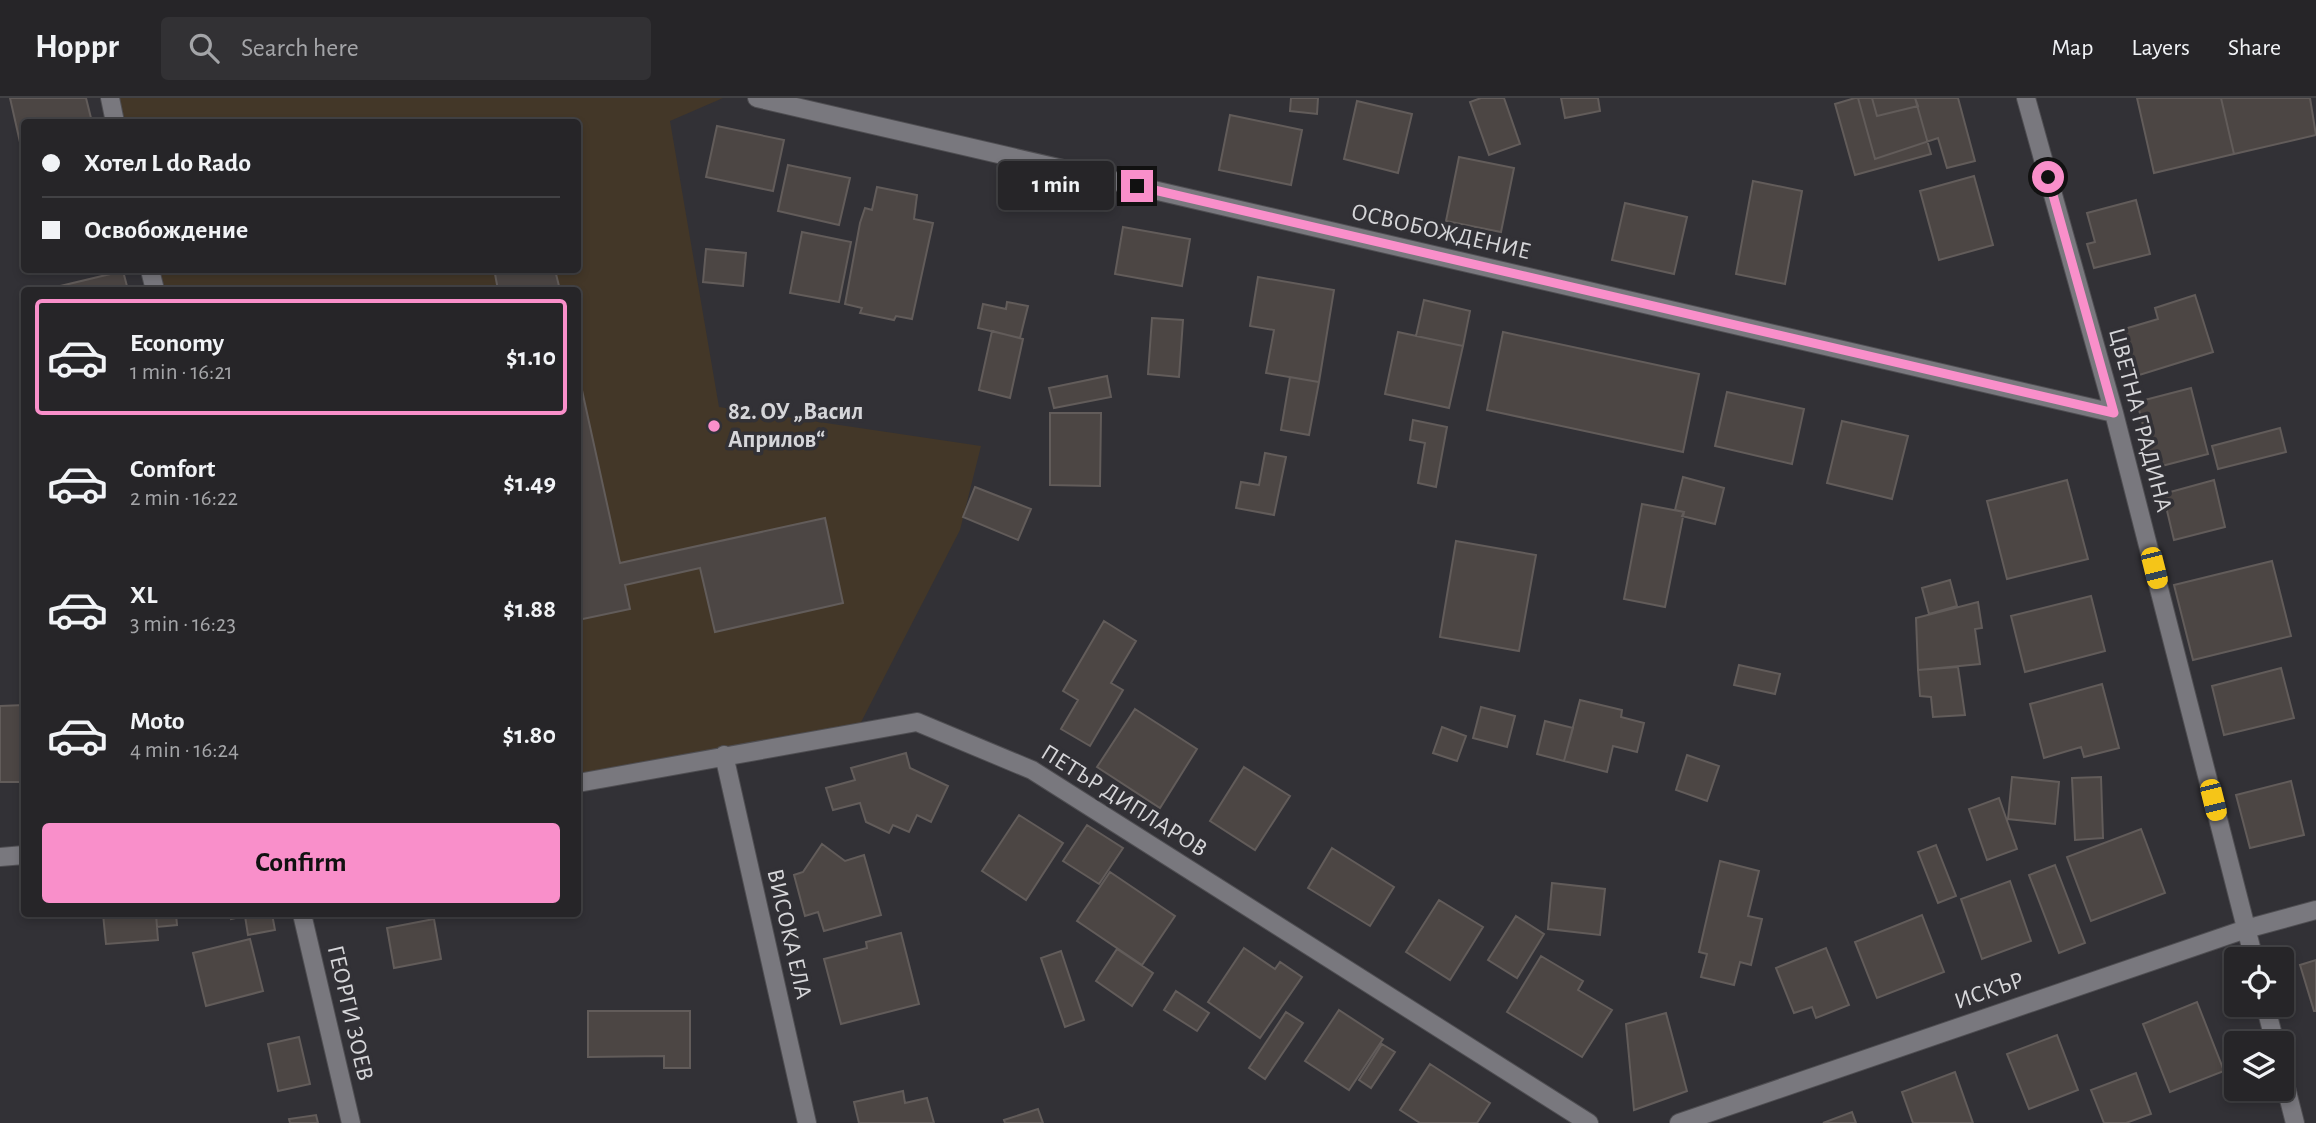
<!DOCTYPE html>
<meta charset="utf-8">
<style>
body{margin:0;font-family:"Alegreya Sans",sans-serif;background:#323134;color:#f1f3f6;height:100vh;display:flex;flex-direction:column;font-size:26px;white-space:nowrap}
*{box-sizing:border-box;margin:0}
p{font-size:23px;color:#a4a5a8}
.icon{flex:none;width:38px;height:38px;fill:none;stroke:currentColor;stroke-width:2;stroke-linecap:round;stroke-linejoin:round}
.map{position:relative;flex:1;overflow:hidden}
.panel{position:absolute;left:21px;top:189px;width:560px;height:630px;display:flex;flex-direction:column;background:#262528;border-radius:7px;box-shadow:0 4px 10px #0003,0 0 0 2px #424245}
.panel>*{flex:none}
.banner{position:absolute;left:21px;top:21px;width:560px;height:154px;border-radius:7px;box-shadow:0 4px 10px #0003,0 0 0 2px #424245;display:grid;align-content:center;height:154px;padding:0 21px;background:#262528}
.fabs{position:absolute;left:2224px;top:849px;display:grid;gap:14px}
.fabs a{display:grid;place-items:center;width:70px;height:70px;border-radius:7px;background:#262528;box-shadow:0 4px 10px #0003,0 0 0 2px #424245;font-size:35px}
.end{position:absolute;width:32px;height:32px;margin:-16px;border:9px solid #f98fca;background:#111;box-shadow:0 0 0 4px #111}
.from{border-radius:50%}
.bubble{position:absolute;height:49px;border-radius:7px;background:#262528;box-shadow:0 4px 10px #0003,0 0 0 2px #424245;font-size:23px;font-weight:700;line-height:49px;text-align:center}
.car{position:absolute;width:21px;height:42px;margin:-21px -10px;border-radius:9px;box-shadow:0 0 5px 2px #0007;background:linear-gradient(#f5c518 24%,#345 0 40%,#f5c518 0 76%,#345 0 86%,#f5c518 0)}
.banner b{display:flex;align-items:center;gap:24px;height:66px;font-size:26px}
.banner b+b{border-top:2px solid #424245}
.banner i{width:18px;height:18px;background:#f1f3f6}
ul{padding:12px 0 0;list-style:none}
li{display:flex;align-items:center;gap:21px;height:116px;margin:0 14px 10px;padding:0 7px;border:4px solid transparent;border-radius:7px}
li div{flex:1}
li b{display:block;font-size:26px}
li em{font-style:normal;font-weight:700}
li.current{border-color:#f98fca}
li>.icon{width:63px;height:63px;stroke-width:1.5}
.action{display:flex;gap:14px;margin-top:auto;padding:14px 21px}
.action a{flex:1;height:80px;border-radius:7px;background:#f98fca;color:#111;font-size:28px;font-weight:700;line-height:80px;text-align:center}
header{display:flex;align-items:center;gap:42px;box-sizing:border-box;height:98px;padding:0 35px;background:#262528;border-bottom:2px solid #424245}
header strong{font-size:33px}
nav{display:flex;gap:38px;margin-inline-start:auto;font-size:24px}
.search{width:490px;height:63px;background:#323134;display:flex;align-items:center;gap:18px;box-sizing:border-box;padding:0 24px;border-radius:7px;color:#a4a5a8;font-size:26px}
.map>svg:first-child{display:block}
.education{fill:#433728}
.building{fill:#4c4644;stroke:#625c5a;stroke-width:2}
.lines{fill:none;stroke-linecap:round;stroke-linejoin:round}
.street-casing{stroke:#4f4e52;stroke-width:20}
.street{stroke:#79787e;stroke-width:18}
.route{stroke:#f98fca;stroke-width:9}
.poi-dot{fill:#f98fca;stroke:#323136;stroke-width:2.5}
.labels{text-anchor:middle;dominant-baseline:central;stroke-width:7;stroke-linejoin:round;paint-order:stroke}
.street-label{font-size:24px;fill:#d6d6d9;stroke:#323136}
.poi-label{font-size:24px;font-weight:bold;fill:#d6d6d9;stroke:#323136;text-anchor:start}
</style>
<header>
<strong>Hoppr</strong>
<div class="search"><svg class="icon" aria-label="search" viewBox="0 0 24 24"><circle cx="10" cy="10" r="6"/><path d="M15 15l6 6"/></svg>Search here</div>
<nav><a>Map</a><a>Layers</a><a>Share</a></nav>
</header>
<div class="map">
<svg width="2316" height="1025" viewBox="0 0 2316 1025">
<rect width="100%" height="100%" fill="#323136"/>
<path class="education" d="M 110,0 L 723,0 L 670,23 L 719,309 L 981,348 L 960,432 L 856,634 L 578,685 L 578,192 L 155,192 L 150,172 L 578,172 L 578,24 L 115,24 Z"/>
<path class="building" d="M 10,0 L 86,0 L 92,24 L 24,24 L 24,62 Z
M 1291,0 L 1318,0 L 1317,16 L 1290,13 Z
M 1481,0 L 1504,0 L 1520,46 L 1489,57 L 1470,4 Z
M 1561,0 L 1598,0 L 1600,13 L 1565,20 Z
M 1855,0 L 1915,0 L 1931,56 L 1855,77 L 1835,6 Z
M 1858,0 L 1958,0 L 1975,63 L 1947,70 L 1938,40 L 1875,61 Z
M 1872,0 L 1915,0 L 1918,8 L 1877,18 Z
M 2137,0 L 2221,0 L 2234,56 L 2154,75 Z
M 2221,0 L 2310,0 L 2316,37 L 2234,56 Z
M 1357,3 L 1412,16 L 1398,75 L 1344,61 Z
M 1230,17 L 1302,32 L 1291,87 L 1219,72 Z
M 717,28 L 784,42 L 773,93 L 706,79 Z
M 1459,59 L 1514,70 L 1501,134 L 1446,123 Z
M 788,67 L 850,80 L 839,127 L 778,113 Z
M 1974,78 L 1993,147 L 1939,162 L 1920,93 Z
M 1753,83 L 1802,93 L 1785,186 L 1736,176 Z
M 877,89 L 917,97 L 914,121 L 933,125 L 912,221 L 896,218 L 894,222 L 860,215 L 862,210 L 845,206 L 860,125 L 865,110 L 872,112 Z
M 2136,102 L 2150,156 L 2094,170 L 2087,146 L 2095,144 L 2087,115 Z
M 1625,105 L 1687,119 L 1674,176 L 1612,162 Z
M 1123,129 L 1190,141 L 1182,188 L 1115,176 Z
M 802,134 L 851,144 L 839,204 L 790,195 Z
M 706,151 L 746,155 L 743,188 L 703,184 Z
M 517,172 L 555,172 L 560,192 L 498,192 L 495,176 Z
M 123,173 L 128,192 L 53,192 L 52,190 Z
M 1258,179 L 1334,192 L 1319,284 L 1266,275 L 1274,232 L 1250,228 Z
M 2195,197 L 2213,254 L 2136,278 L 2121,232 L 2158,221 L 2155,210 Z
M 1424,202 L 1470,213 L 1463,248 L 1416,238 Z
M 1007,204 L 1028,208 L 1020,240 L 978,230 L 983,206 L 1006,211 Z
M 1152,220 L 1183,222 L 1179,279 L 1148,276 Z
M 992,233 L 1023,241 L 1010,300 L 979,292 Z
M 1398,234 L 1463,248 L 1449,310 L 1385,296 Z
M 1503,234 L 1699,276 L 1683,354 L 1487,312 Z
M 578,274 L 620,465 L 825,420 L 843,505 L 715,534 L 700,470 L 625,487 L 630,511 L 578,522 Z
M 1107,278 L 1111,299 L 1054,310 L 1049,290 Z
M 1290,279 L 1319,284 L 1309,337 L 1281,332 Z
M 2191,290 L 2208,356 L 2154,370 L 2137,304 Z
M 1727,294 L 1804,311 L 1792,366 L 1715,348 Z
M 1050,315 L 1101,315 L 1100,388 L 1050,387 Z
M 1413,322 L 1447,329 L 1436,389 L 1418,385 L 1425,345 L 1410,342 Z
M 1842,323 L 1908,338 L 1892,401 L 1827,385 Z
M 2280,330 L 2286,354 L 2218,371 L 2212,348 Z
M 1265,355 L 1286,359 L 1274,417 L 1236,410 L 1241,384 L 1259,387 Z
M 1683,379 L 1724,390 L 1715,426 L 1682,418 L 1684,414 L 1675,412 Z
M 2067,382 L 2088,461 L 2007,481 L 1987,403 Z
M 2214,382 L 2225,429 L 2174,442 L 2163,396 Z
M 975,389 L 1031,411 L 1018,442 L 963,419 Z
M 1642,406 L 1684,414 L 1665,509 L 1624,501 Z
M 1456,443 L 1536,457 L 1519,553 L 1440,539 Z
M 2272,463 L 2291,538 L 2193,562 L 2174,487 Z
M 1950,482 L 1957,508 L 1929,516 L 1922,490 Z
M 2091,498 L 2105,553 L 2025,574 L 2011,518 Z
M 1978,504 L 1982,530 L 1975,531 L 1980,566 L 1918,572 L 1916,520 Z
M 1104,523 L 1136,543 L 1111,585 L 1123,592 L 1090,648 L 1061,631 L 1078,602 L 1063,593 Z
M 1739,567 L 1780,576 L 1775,596 L 1734,587 Z
M 1958,569 L 1965,617 L 1933,619 L 1931,599 L 1920,598 L 1918,572 Z
M 2281,570 L 2294,620 L 2224,637 L 2212,588 Z
M 2102,586 L 2119,650 L 2084,659 L 2081,649 L 2044,660 L 2030,606 Z
M 1580,602 L 1622,612 L 1621,619 L 1644,625 L 1637,654 L 1613,648 L 1607,674 L 1564,663 Z
M 24,607 L 24,684 L 0,684 L 0,608 Z
M 1481,609 L 1515,618 L 1507,649 L 1473,640 Z
M 1135,611 L 1197,651 L 1160,710 L 1097,669 Z
M 1545,623 L 1573,630 L 1564,663 L 1537,656 Z
M 1442,629 L 1466,638 L 1457,663 L 1433,655 Z
M 906,655 L 910,670 L 948,688 L 931,724 L 917,717 L 909,734 L 893,727 L 889,735 L 866,724 L 860,705 L 833,712 L 826,690 L 855,682 L 851,670 Z
M 1687,657 L 1719,668 L 1707,703 L 1676,692 Z
M 1244,669 L 1290,698 L 1255,752 L 1210,723 Z
M 2012,679 L 2059,684 L 2055,726 L 2008,721 Z
M 2101,679 L 2103,740 L 2075,742 L 2072,680 Z
M 2291,683 L 2304,737 L 2250,750 L 2236,697 Z
M 1999,700 L 2017,751 L 1987,762 L 1969,711 Z
M 1019,717 L 1063,745 L 1026,802 L 982,773 Z
M 1087,727 L 1123,750 L 1099,786 L 1063,763 Z
M 2141,731 L 2165,795 L 2091,823 L 2067,759 Z
M 822,746 L 845,763 L 864,757 L 881,817 L 824,833 L 818,814 L 805,818 L 794,777 L 803,774 Z
M 1936,747 L 1956,798 L 1938,805 L 1918,754 Z
M 1332,750 L 1394,789 L 1370,828 L 1308,790 Z
M 1720,763 L 1759,773 L 1748,818 L 1762,821 L 1751,867 L 1740,864 L 1734,887 L 1701,879 L 1707,856 L 1699,854 Z
M 2055,767 L 2085,845 L 2059,855 L 2029,777 Z
M 1110,774 L 1175,818 L 1142,867 L 1077,823 Z
M 2010,783 L 2031,843 L 1982,861 L 1961,801 Z
M 1552,785 L 1605,791 L 1600,837 L 1548,831 Z
M 1439,802 L 1483,829 L 1450,882 L 1406,854 Z
M 103,816 L 156,816 L 158,842 L 106,846 Z
M 156,816 L 176,816 L 177,827 L 157,829 Z
M 230,816 L 272,816 L 275,832 L 248,837 L 245,818 L 231,821 Z
M 1922,817 L 1944,874 L 1877,900 L 1855,844 Z
M 1516,818 L 1544,836 L 1517,880 L 1488,862 Z
M 434,821 L 441,861 L 394,870 L 387,830 Z
M 901,835 L 919,906 L 841,926 L 824,861 L 867,850 L 866,844 Z
M 250,841 L 263,893 L 206,908 L 193,855 Z
M 1244,850 L 1275,871 L 1280,864 L 1302,879 L 1260,940 L 1208,904 Z
M 1826,850 L 1849,907 L 1816,920 L 1812,909 L 1794,915 L 1776,870 Z
M 1117,851 L 1153,875 L 1132,908 L 1096,883 Z
M 1061,853 L 1084,922 L 1065,929 L 1041,860 Z
M 1541,858 L 1583,883 L 1578,892 L 1612,912 L 1582,959 L 1507,914 Z
M 2316,862 L 2316,913 L 2314,913 L 2300,867 Z
M 1176,893 L 1209,915 L 1197,933 L 1164,912 Z
M 2197,904 L 2224,973 L 2170,994 L 2143,926 Z
M 1339,912 L 1383,941 L 1349,992 L 1305,963 Z
M 588,913 L 690,913 L 690,970 L 664,970 L 664,958 L 588,959 Z
M 1286,914 L 1303,925 L 1265,981 L 1249,970 Z
M 1666,915 L 1687,993 L 1634,1012 L 1626,926 Z
M 2057,937 L 2078,992 L 2029,1011 L 2007,956 Z
M 299,939 L 310,986 L 278,993 L 268,946 Z
M 1382,946 L 1395,954 L 1371,990 L 1359,982 Z
M 1430,966 L 1490,1005 L 1477,1025 L 1420,1025 L 1400,1012 Z
M 1955,974 L 1973,1025 L 1913,1025 L 1902,994 Z
M 2136,975 L 2151,1016 L 2126,1025 L 2104,1025 L 2091,992 Z
M 903,993 L 905,1005 L 927,1000 L 934,1025 L 859,1025 L 854,1004 Z
M 1038,1011 L 1043,1025 L 1005,1025 L 1004,1022 Z
M 1852,1014 L 1856,1025 L 1823,1025 Z
M 316,1017 L 318,1025 L 290,1025 L 289,1021 Z"/>
<g class="lines">
<defs>
<path id="street" d="M 110,0 L 115,24
M 757,0 L 2114,315
M 2026,0 L 2114,315 L 2254,861
M 150,172 L 155,192
M 724,657 L 807,1025
M 578,685 L 917,624 L 1032,672 L 1589,1025
M 0,759 L 24,757
M 302,816 L 351,1025
M 2265,906 L 2275,945
M 2282,974 L 2295,1025
M 1679,1025 L 2246,831 L 2316,812"/>
</defs>
<use href="#street" class="street-casing"/>
<use href="#street" class="street"/>
</g>
<g class="lines">
<path class="route" d="M 1137,88 L 2114,315 L 2048,79"/>
</g>
<circle class="poi-dot" cx="714" cy="328" r="7"/>
<g class="labels">
<g class="street-label">
<text transform="translate(1441 134) rotate(13)">ОСВОБОЖДЕНИЕ</text>
<text transform="translate(2140 322) rotate(75)">ЦВЕТНА ГРАДИНА</text>
<text transform="translate(1124 703) rotate(32)">ПЕТЪР ДИПЛАРОВ</text>
<text transform="translate(789 836) rotate(77)">ВИСОКА ЕЛА</text>
<text transform="translate(1989 893) rotate(-19)">ИСКЪР</text>
<text transform="translate(350 915) rotate(77)">ГЕОРГИ ЗОЕВ</text>
</g>
<g class="poi-label">
<text x="728" y="314">82. ОУ „Васил<tspan x="728" dy="28">Априлов“</tspan></text>
</g>
</g>
</svg>
<div class="fabs">
<a><svg class="icon" aria-label="locate" viewBox="0 0 24 24"><circle cx="12" cy="12" r="6"/><path d="M12 2v4M12 18v4M2 12h4M18 12h4"/></svg></a>
<a><svg class="icon" aria-label="layers" viewBox="0 0 24 24"><path d="M12 4l9 5-9 5-9-5zM3 14l9 5 9-5"/></svg></a>
</div>
<i class="end from" style="left:2048px;top:79px"></i>
<i class="end" style="left:1137px;top:88px"></i>
<div class="bubble" style="left:998px;top:63px;width:116px">1 min</div>
<i class="car" style="left:2154px;top:470px;rotate:166deg"></i>
<i class="car" style="left:2213px;top:702px;rotate:166deg"></i>
<div class="banner">
<b><i class="from"></i>Хотел L do Rado</b>
<b><i></i>Освобождение</b>
</div>
<section class="panel">
<ul>
<li class="current"><svg class="icon" aria-label="car" viewBox="0 0 24 24"><path d="M5 17H2v-5l4-1 3-4h7l3 4 3 1v5h-3M9 17h6M6 11h13"/><circle cx="7" cy="17" r="2"/><circle cx="17" cy="17" r="2"/></svg><div><b>Economy</b><p>1 min · 16:21</p></div><em>$1.10</em></li>
<li><svg class="icon" aria-label="car" viewBox="0 0 24 24"><path d="M5 17H2v-5l4-1 3-4h7l3 4 3 1v5h-3M9 17h6M6 11h13"/><circle cx="7" cy="17" r="2"/><circle cx="17" cy="17" r="2"/></svg><div><b>Comfort</b><p>2 min · 16:22</p></div><em>$1.49</em></li>
<li><svg class="icon" aria-label="car" viewBox="0 0 24 24"><path d="M5 17H2v-5l4-1 3-4h7l3 4 3 1v5h-3M9 17h6M6 11h13"/><circle cx="7" cy="17" r="2"/><circle cx="17" cy="17" r="2"/></svg><div><b>XL</b><p>3 min · 16:23</p></div><em>$1.88</em></li>
<li><svg class="icon" aria-label="car" viewBox="0 0 24 24"><path d="M5 17H2v-5l4-1 3-4h7l3 4 3 1v5h-3M9 17h6M6 11h13"/><circle cx="7" cy="17" r="2"/><circle cx="17" cy="17" r="2"/></svg><div><b>Moto</b><p>4 min · 16:24</p></div><em>$1.80</em></li>
</ul>
<div class="action"><a>Confirm</a></div>
</section>
</div>
